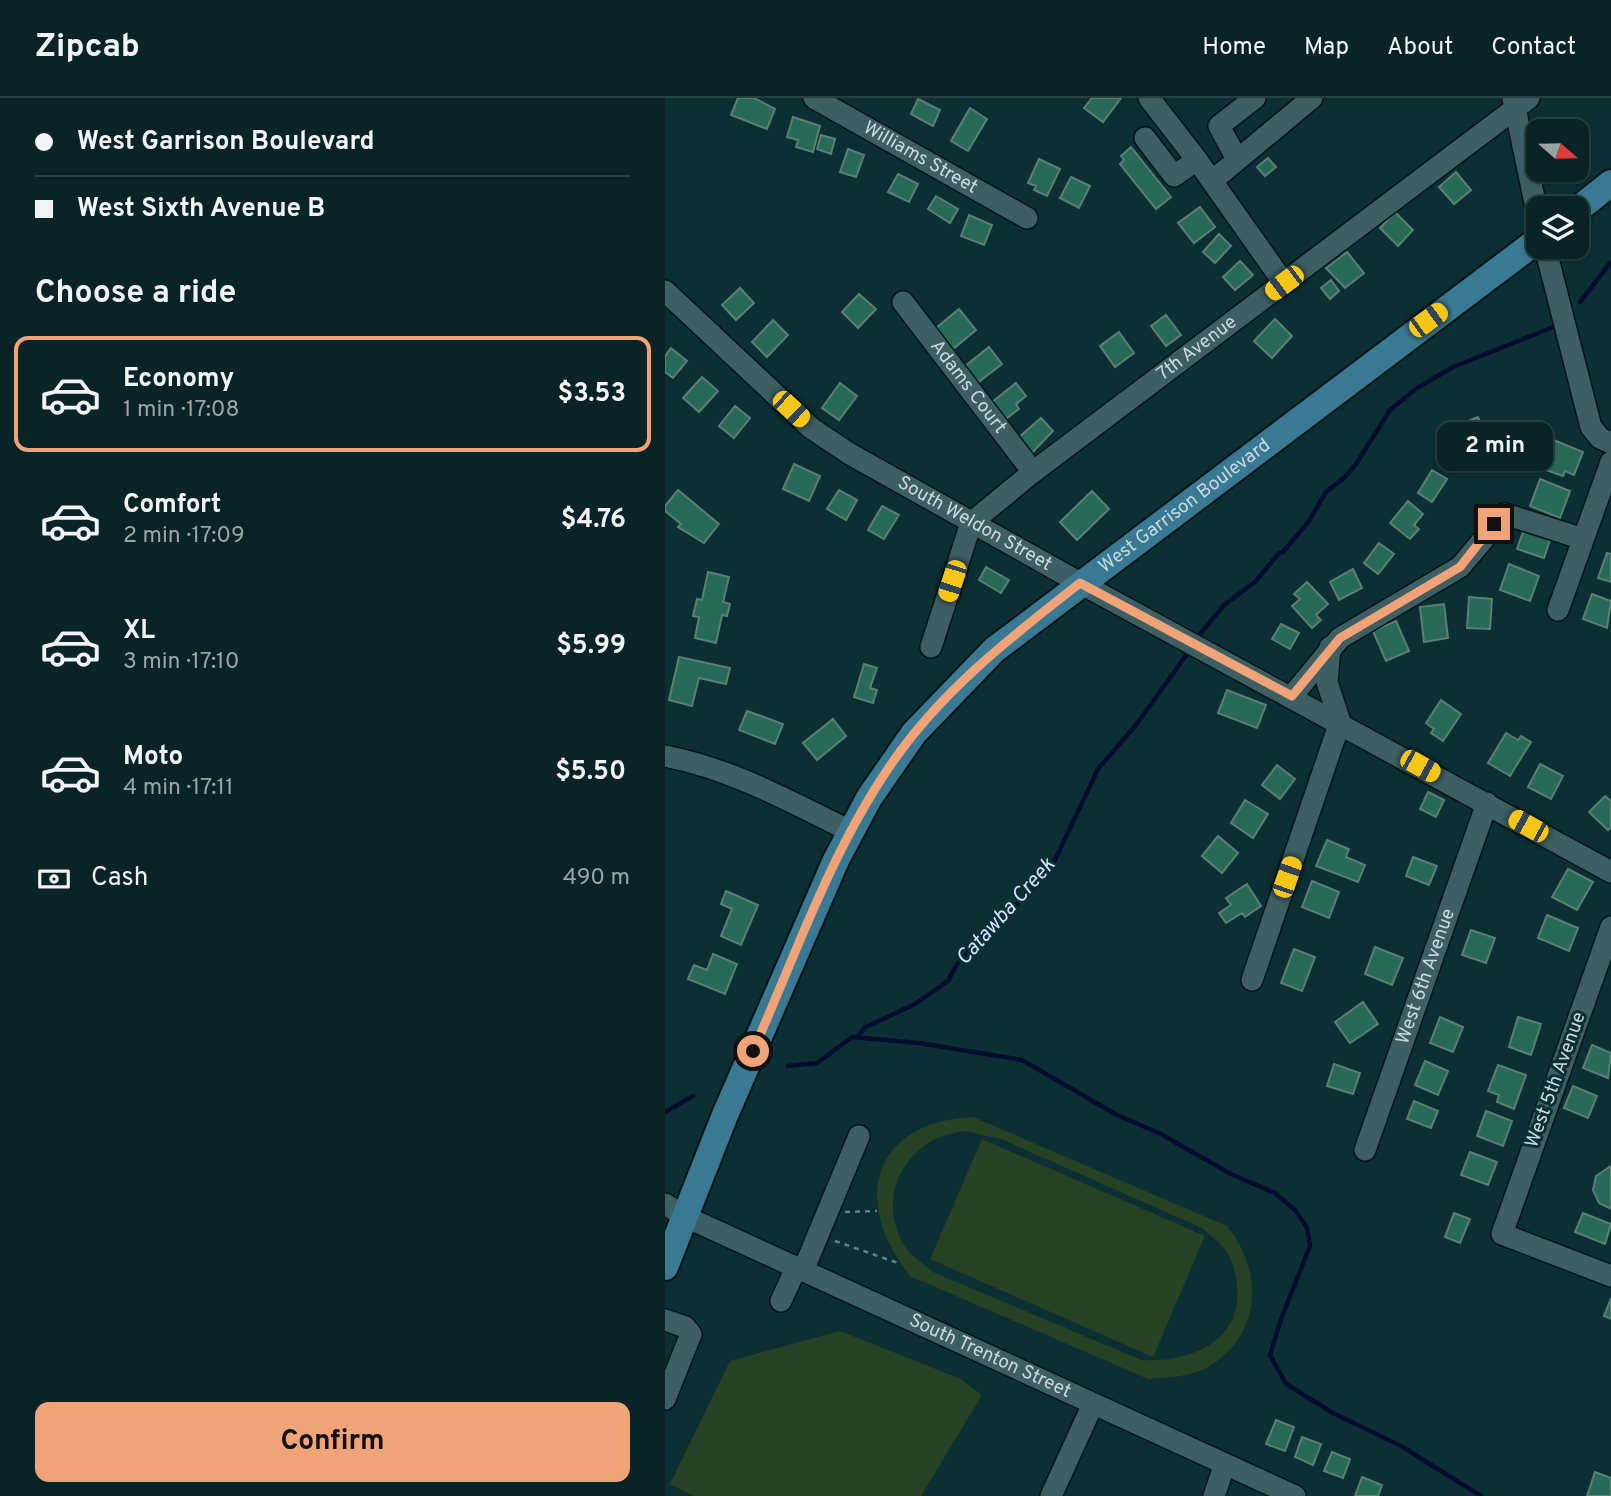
<!DOCTYPE html>
<meta charset="utf-8">
<style>
body{margin:0;font-family:Overpass,sans-serif;background:#122b2e;color:#f1f3f6;height:100vh;display:flex;flex-direction:column;font-size:26px;white-space:nowrap}
*{box-sizing:border-box;margin:0}
p{font-size:23px;color:#99a4a7}
.icon{flex:none;width:38px;height:38px;fill:none;stroke:currentColor;stroke-width:2;stroke-linecap:round;stroke-linejoin:round}
.map{position:relative;flex:1;overflow:hidden}
.details{display:flex;flex-direction:column;background:#092326;width:665px}
.details>*{flex:none}
.top-card{display:grid;align-content:center;height:154px;padding:0 35px;background:#092326}
.needle{width:46px;rotate:110deg}
.buttons{position:absolute;left:861px;top:21px;display:grid;gap:14px}
.buttons a{display:grid;place-items:center;width:63px;height:63px;border-radius:14px;background:#092326;box-shadow:0 2px 5px #0004,0 0 0 2px #294043;font-size:35px}
.end{position:absolute;width:32px;height:32px;margin:-16px;border:9px solid #efa377;background:#111;box-shadow:0 0 0 4px #111}
.from{border-radius:50%}
.bubble{position:absolute;height:49px;border-radius:14px;background:#092326;box-shadow:0 2px 5px #0004,0 0 0 2px #294043;font-size:23px;font-weight:700;line-height:49px;text-align:center}
.car{position:absolute;width:21px;height:42px;margin:-21px -10px;border-radius:9px;box-shadow:0 0 5px 2px #0007;background:linear-gradient(#f5c518 24%,#345 0 40%,#f5c518 0 76%,#345 0 86%,#f5c518 0)}
.top-card b{display:flex;align-items:center;gap:24px;height:66px;font-size:26px}
.top-card b+b{border-top:2px solid #294043}
.top-card i{width:18px;height:18px;background:#f1f3f6}
ul{padding:0;list-style:none}
li{display:flex;align-items:center;gap:21px;height:116px;margin:0 14px 10px;padding:0 21px;border:4px solid transparent;border-radius:14px}
li div{flex:1}
li b{display:block;font-size:26px}
li em{font-style:normal;font-weight:700}
li.current{border-color:#efa377}
li>.icon{width:63px;height:63px;stroke-width:1.5}
h2{padding:0 35px;font-size:32px;line-height:84px}
.pay{display:flex;align-items:center;gap:18px;height:77px;padding:0 35px;font-size:26px}
.pay p{margin-inline-start:auto}
.cta{display:flex;gap:14px;margin-top:auto;padding:14px 35px}
.cta a{flex:1;height:80px;border-radius:14px;background:#efa377;color:#111;font-size:28px;font-weight:700;line-height:80px;text-align:center}
header{display:flex;align-items:center;gap:42px;box-sizing:border-box;height:98px;padding:0 35px;background:#092326;border-bottom:2px solid #294043}
header strong{font-size:33px}
nav{display:flex;gap:38px;margin-inline-start:auto;font-size:24px}
main{display:flex;flex:1;min-height:0}
.map>svg:first-child{display:block}
.green{fill:#264124;fill-rule:evenodd}
.lines{fill:none;stroke-linecap:round;stroke-linejoin:round}
.stream{stroke:#030c2f;stroke-width:4.5}
.building{fill:#286a59;stroke:#5d7e73;stroke-width:2}
.minor-casing{stroke:#001619;stroke-width:24}
.major-casing{stroke:#001619;stroke-width:30}
.path{stroke:#678285;stroke-width:2.5;stroke-dasharray:5 5;stroke-linecap:butt}
.minor{stroke:#3d5f63;stroke-width:21}
.major{stroke:#397994;stroke-width:26}
.route{stroke:#efa377;stroke-width:9}
.labels{text-anchor:middle;dominant-baseline:central;stroke-width:6;stroke-linejoin:round;paint-order:stroke}
.street-label{font-size:19px;fill:#c8dadc;stroke:#0c2f33}
.water-label{font-size:21px;font-style:italic;fill:#d4e2fe;stroke:#0c2f33}
</style>
<header>
<strong>Zipcab</strong>
<nav><a>Home</a><a>Map</a><a>About</a><a>Contact</a></nav>
</header>
<main>
<section class="details">
<div class="top-card">
<b><i class="from"></i>West Garrison Boulevard</b>
<b><i></i>West Sixth Avenue B</b>
</div>
<h2>Choose a ride</h2>
<ul>
<li class="current"><svg class="icon" aria-label="car" viewBox="0 0 24 24"><path d="M5 17H2v-5l4-1 3-4h7l3 4 3 1v5h-3M9 17h6M6 11h13"/><circle cx="7" cy="17" r="2"/><circle cx="17" cy="17" r="2"/></svg><div><b>Economy</b><p>1 min · 17:08</p></div><em>$3.53</em></li>
<li><svg class="icon" aria-label="car" viewBox="0 0 24 24"><path d="M5 17H2v-5l4-1 3-4h7l3 4 3 1v5h-3M9 17h6M6 11h13"/><circle cx="7" cy="17" r="2"/><circle cx="17" cy="17" r="2"/></svg><div><b>Comfort</b><p>2 min · 17:09</p></div><em>$4.76</em></li>
<li><svg class="icon" aria-label="car" viewBox="0 0 24 24"><path d="M5 17H2v-5l4-1 3-4h7l3 4 3 1v5h-3M9 17h6M6 11h13"/><circle cx="7" cy="17" r="2"/><circle cx="17" cy="17" r="2"/></svg><div><b>XL</b><p>3 min · 17:10</p></div><em>$5.99</em></li>
<li><svg class="icon" aria-label="car" viewBox="0 0 24 24"><path d="M5 17H2v-5l4-1 3-4h7l3 4 3 1v5h-3M9 17h6M6 11h13"/><circle cx="7" cy="17" r="2"/><circle cx="17" cy="17" r="2"/></svg><div><b>Moto</b><p>4 min · 17:11</p></div><em>$5.50</em></li>
</ul>
<div class="pay"><svg class="icon" aria-label="cash" viewBox="0 0 24 24"><path d="M3 7h18v10H3z"/><circle cx="12" cy="12" r="2"/></svg>Cash<p>490 m</p></div>
<div class="cta"><a>Confirm</a></div>
</section>
<div class="map">
<svg width="946" height="1398" viewBox="0 0 946 1398">
<rect width="100%" height="100%" fill="#0c2f33"/>
<path class="green" d="M 308,1019 L 562,1128 C 598,1172 598,1235 545,1268 C 527,1279 503,1279 483,1281 L 245,1178 C 186,1104 206,1024 308,1019 ZM 299,1033 L 336,1041 L 537,1130 C 544,1136 551,1142 557,1148 C 567,1159 571,1174 572,1188 C 578,1245 522,1265 476,1262 L 268,1174 C 260,1167 250,1161 243,1153 C 215,1114 227,1066 268,1042 C 277,1037 290,1035 299,1033 Z
M 317,1041 L 540,1138 L 488,1259 L 265,1161 Z
M 175,1233 L 296,1281 L 317,1297 L 256,1398 L 28,1398 L 5,1386 L 65,1263 Z"/>
<g class="lines">
<path class="stream" d="M 915,204 L 946,164
M 535,536 L 559,507 L 590,484 L 614,455 L 618,454 L 644,423 L 661,394 L 680,379 L 691,366 L 725,312 L 752,290 L 788,269 L 888,229
M 192,940 L 199,930 L 250,906 L 283,883 L 292,866 L 365,793 L 390,762 L 433,671 L 471,627 L 522,556
M 123,968 L 152,965 L 187,939 L 254,945 L 357,962 L 452,1017 L 494,1035 L 566,1076 L 610,1095 L 631,1113 L 642,1130 L 645,1148 L 616,1221 L 605,1257 L 621,1286 L 668,1315 L 736,1348 L 816,1398
M 0,1014 L 28,998"/>
</g>
<path class="building" d="M 73,0 L 89,0 L 110,11 L 102,31 L 66,17 Z
M 427,0 L 456,0 L 438,24 L 419,10 Z
M 253,1 L 275,12 L 268,28 L 246,16 Z
M 305,10 L 322,21 L 303,53 L 286,43 Z
M 128,19 L 155,28 L 148,54 L 131,49 L 133,42 L 122,39 Z
M 156,37 L 170,41 L 166,56 L 152,51 Z
M 466,49 L 506,99 L 491,111 L 455,66 L 459,62 L 456,58 Z
M 183,51 L 199,57 L 191,79 L 175,74 Z
M 603,60 L 611,69 L 600,78 L 592,69 Z
M 374,61 L 395,71 L 382,98 L 369,92 L 371,88 L 363,85 Z
M 791,74 L 806,92 L 789,106 L 774,89 Z
M 233,76 L 253,86 L 244,104 L 223,94 Z
M 406,79 L 425,88 L 414,110 L 395,100 Z
M 271,98 L 293,111 L 285,125 L 263,111 Z
M 535,109 L 550,129 L 529,145 L 513,125 Z
M 730,114 L 748,132 L 733,148 L 715,130 Z
M 304,117 L 327,127 L 319,147 L 296,138 Z
M 554,136 L 566,148 L 550,165 L 538,154 Z
M 682,154 L 699,175 L 680,190 L 661,170 Z
M 575,163 L 588,177 L 570,192 L 558,179 Z
M 666,182 L 674,193 L 665,201 L 656,190 Z
M 75,190 L 89,205 L 71,222 L 57,207 Z
M 194,196 L 211,211 L 193,230 L 177,214 Z
M 294,211 L 311,232 L 288,251 L 271,230 Z
M 501,217 L 516,237 L 501,248 L 486,228 Z
M 610,221 L 627,238 L 607,260 L 589,243 Z
M 108,222 L 123,237 L 102,259 L 87,244 Z
M 454,234 L 469,255 L 450,269 L 435,248 Z
M 324,249 L 337,266 L 311,286 L 299,269 Z
M 6,250 L 22,263 L 8,280 L 0,274 L 0,258 Z
M 37,279 L 53,293 L 34,314 L 18,300 Z
M 175,285 L 192,298 L 174,322 L 157,310 Z
M 351,285 L 361,298 L 351,306 L 354,311 L 339,322 L 326,305 Z
M 70,308 L 85,320 L 69,340 L 54,328 Z
M 813,319 L 821,338 L 796,348 L 788,329 Z
M 376,320 L 388,333 L 365,357 L 352,341 Z
M 879,338 L 918,354 L 909,377 L 900,373 L 898,378 L 878,371 L 883,359 L 873,355 Z
M 129,366 L 155,378 L 144,403 L 118,391 Z
M 767,372 L 782,381 L 767,404 L 753,395 Z
M 875,381 L 905,393 L 895,420 L 865,408 Z
M 13,392 L 54,426 L 39,445 L 13,429 L 16,426 L 0,413 L 0,408 Z
M 174,392 L 192,402 L 181,422 L 162,411 Z
M 427,393 L 444,411 L 412,442 L 395,424 Z
M 743,403 L 758,416 L 749,427 L 754,431 L 745,441 L 725,425 Z
M 217,408 L 234,417 L 219,441 L 203,432 Z
M 861,426 L 887,436 L 879,460 L 852,451 Z
M 714,445 L 729,456 L 713,476 L 699,465 Z
M 942,455 L 946,456 L 946,484 L 933,480 Z
M 844,466 L 874,478 L 865,503 L 835,492 Z
M 321,469 L 344,482 L 336,495 L 314,482 Z
M 688,471 L 697,490 L 674,502 L 665,484 Z
M 43,474 L 64,479 L 58,504 L 65,506 L 62,518 L 57,517 L 51,545 L 30,540 L 34,519 L 28,518 L 32,501 L 37,502 Z
M 642,484 L 663,506 L 651,517 L 656,522 L 647,530 L 627,508 L 635,501 L 629,496 Z
M 927,496 L 946,503 L 942,530 L 918,521 Z
M 804,499 L 827,501 L 825,531 L 802,530 Z
M 779,506 L 783,540 L 759,544 L 755,509 Z
M 731,523 L 744,553 L 721,563 L 708,533 Z
M 616,526 L 634,535 L 625,551 L 607,541 Z
M 14,559 L 65,570 L 61,586 L 34,580 L 27,608 L 4,602 Z
M 199,566 L 212,570 L 205,590 L 212,592 L 208,605 L 189,599 Z
M 562,592 L 601,607 L 592,630 L 553,615 Z
M 776,602 L 796,616 L 778,643 L 766,635 L 769,631 L 761,625 Z
M 82,613 L 118,626 L 110,646 L 74,632 Z
M 168,621 L 181,638 L 152,662 L 138,645 Z
M 841,635 L 853,642 L 856,638 L 866,644 L 845,678 L 823,665 Z
M 875,666 L 898,678 L 886,701 L 863,689 Z
M 612,667 L 630,681 L 615,701 L 597,687 Z
M 763,694 L 779,702 L 771,719 L 755,711 Z
M 940,698 L 946,703 L 946,729 L 943,732 L 924,714 Z
M 580,702 L 603,716 L 588,740 L 566,725 Z
M 553,738 L 573,755 L 557,775 L 537,758 Z
M 662,742 L 684,751 L 681,759 L 700,767 L 693,784 L 651,768 Z
M 748,759 L 772,768 L 764,787 L 741,778 Z
M 903,771 L 928,784 L 912,812 L 887,799 Z
M 647,783 L 674,794 L 664,820 L 637,809 Z
M 582,786 L 596,808 L 580,819 L 577,815 L 561,825 L 554,815 L 566,807 L 561,800 Z
M 61,793 L 93,807 L 76,847 L 56,838 L 67,811 L 56,806 Z
M 882,817 L 913,830 L 904,853 L 873,840 Z
M 806,832 L 830,840 L 821,865 L 797,857 Z
M 710,849 L 738,860 L 727,887 L 700,876 Z
M 629,851 L 650,859 L 637,893 L 616,885 Z
M 48,856 L 72,866 L 60,896 L 23,881 L 29,867 L 42,872 Z
M 698,904 L 713,926 L 685,945 L 670,924 Z
M 775,919 L 798,929 L 788,954 L 765,945 Z
M 853,919 L 876,926 L 866,957 L 844,949 Z
M 927,947 L 946,955 L 943,980 L 918,970 Z
M 760,963 L 783,973 L 773,997 L 750,987 Z
M 669,966 L 695,975 L 688,996 L 662,988 Z
M 833,967 L 861,977 L 849,1011 L 832,1004 L 834,997 L 823,993 Z
M 908,988 L 932,998 L 923,1020 L 899,1010 Z
M 749,1003 L 773,1013 L 766,1030 L 742,1021 Z
M 821,1013 L 847,1023 L 838,1048 L 812,1038 Z
M 805,1054 L 832,1064 L 823,1087 L 796,1077 Z
M 946,1068 L 946,1111 L 934,1105 L 928,1092 L 931,1078 Z
M 789,1115 L 805,1121 L 795,1145 L 780,1139 Z
M 918,1115 L 946,1126 L 940,1146 L 910,1134 Z
M 946,1200 L 946,1221 L 939,1218 Z
M 611,1322 L 629,1329 L 620,1353 L 601,1346 Z
M 637,1339 L 656,1346 L 648,1367 L 630,1359 Z
M 667,1354 L 685,1361 L 678,1380 L 659,1373 Z
M 930,1374 L 946,1380 L 946,1398 L 922,1398 Z
M 697,1379 L 717,1387 L 713,1398 L 690,1398 Z"/>
<g class="lines">
<defs>
<g id="minor">
<path id="s1" d="M 149,0 L 362,120"/>
<path d="M 484,0 L 532,62 L 619,185"/>
<path d="M 848,0 L 873,119"/>
<path d="M 480,40 L 509,78 L 532,62"/>
<path d="M 572,61 L 554,28 L 590,0"/>
<path d="M 547,83 L 647,0"/>
<path d="M 880,149 L 926,329 L 935,340 L 946,345"/>
<path id="s2" d="M 0,193 L 146,330 L 185,356 L 415,485 L 946,774"/>
<path id="s3" d="M 238,204 L 368,374"/>
<path d="M 893,512 L 946,364"/>
<path id="s4" d="M 266,549 L 306,425 L 368,374 L 864,0"/>
<path d="M 627,598 L 675,540 L 795,469 L 840,416 L 918,441"/>
<path d="M 0,658 C 67,671 124,703 185,733"/>
<path d="M 946,829 L 837,1136 L 946,1178"/>
<path d="M 587,882 L 675,624 L 662,584 L 665,549"/>
<path id="s5" d="M 700,1052 L 822,705"/>
<path id="s6" d="M 0,1106 L 19,1118 L 630,1398"/>
<path d="M 138,1173 L 194,1038"/>
<path d="M 116,1203 L 131,1170"/>
<path d="M 0,1222 L 20,1229 L 26,1236 L 0,1301"/>
<path d="M 386,1398 L 428,1306"/>
<path d="M 549,1398 L 560,1366"/>
</g>
<g id="major">
<path d="M 912,112 L 946,85"/>
<path id="s7" d="M 0,1169 L 60,1017 L 171,762 L 204,700 L 249,635 L 329,552 L 873,142"/>
</g>
</defs>
<use href="#minor" class="minor-casing"/>
<use href="#major" class="major-casing"/>
<path class="path" d="M 180,1114 L 212,1113
M 170,1143 L 236,1166"/>
<use href="#minor" class="minor"/>
<use href="#major" class="major"/>
</g>
<g class="lines">
<path class="route" d="M 88,953 C 131,856 166,753 227,665 C 277,592 346,539 415,485 L 627,598 L 675,540 L 795,469 L 829,426"/>
</g>
<g class="labels">
<g class="street-label">
<text stroke="none"><textPath href="#s1" startOffset="122">Williams Street</textPath></text>
<text stroke="none"><textPath href="#s4" startOffset="416">7th Avenue</textPath></text>
<text stroke="none"><textPath href="#s3" startOffset="107">Adams Court</textPath></text>
<text stroke="none"><textPath href="#s7" startOffset="945">West Garrison Boulevard</textPath></text>
<text stroke="none"><textPath href="#s2" startOffset="390">South Weldon Street</textPath></text>
<text stroke="none"><textPath href="#s5" startOffset="184">West 6th Avenue</textPath></text>
<text transform="translate(891 982) rotate(-70)">West 5th Avenue</text>
<text stroke="none"><textPath href="#s6" startOffset="359">South Trenton Street</textPath></text>
</g>
<g class="water-label">
<text transform="translate(341 814) rotate(-48)">Catawba Creek</text>
</g>
</g>
</svg>
<div class="buttons">
<a><svg class="needle" viewBox="-14 -14 28 28"><path d="M0-13l5 13h-10z" fill="#e53935"/><path d="M0 13l5-13h-10z" fill="#99a4a7"/></svg></a>
<a><svg class="icon" aria-label="layers" viewBox="0 0 24 24"><path d="M12 4l9 5-9 5-9-5zM3 14l9 5 9-5"/></svg></a>
</div>
<i class="end from" style="left:88px;top:953px"></i>
<i class="end" style="left:829px;top:426px"></i>
<div class="bubble" style="left:772px;top:324px;width:116px">2 min</div>
<i class="car" style="left:619px;top:185px;rotate:233deg"></i>
<i class="car" style="left:763px;top:222px;rotate:54deg"></i>
<i class="car" style="left:126px;top:311px;rotate:133deg"></i>
<i class="car" style="left:287px;top:483px;rotate:198deg"></i>
<i class="car" style="left:755px;top:668px;rotate:119deg"></i>
<i class="car" style="left:863px;top:728px;rotate:299deg"></i>
<i class="car" style="left:622px;top:779px;rotate:19deg"></i>
</div>
</main>
